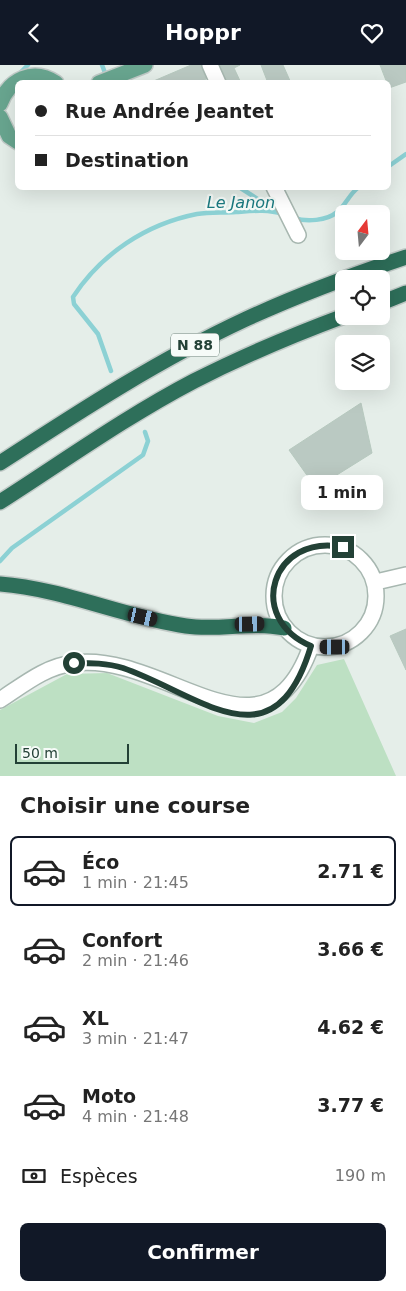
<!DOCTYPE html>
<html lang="fr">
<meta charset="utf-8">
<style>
body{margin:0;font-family:"DejaVu Sans",sans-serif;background:#f6f6f6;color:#222;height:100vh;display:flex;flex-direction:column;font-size:19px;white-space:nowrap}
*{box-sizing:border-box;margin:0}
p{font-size:16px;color:#767676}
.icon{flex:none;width:28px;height:28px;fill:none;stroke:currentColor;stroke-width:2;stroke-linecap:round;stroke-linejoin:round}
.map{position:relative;height:711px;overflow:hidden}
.sheet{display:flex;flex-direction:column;background:#fff;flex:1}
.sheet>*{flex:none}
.banner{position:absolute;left:15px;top:15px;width:376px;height:110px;border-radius:8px;box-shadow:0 5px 20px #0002;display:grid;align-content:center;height:110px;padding:0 20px;background:#fff}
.needle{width:32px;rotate:16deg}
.controls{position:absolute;left:335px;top:140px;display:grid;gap:10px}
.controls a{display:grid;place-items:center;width:55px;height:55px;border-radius:8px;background:#fff;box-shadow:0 5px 20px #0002;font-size:25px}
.scale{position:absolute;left:15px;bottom:12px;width:114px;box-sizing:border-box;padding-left:5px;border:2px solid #234136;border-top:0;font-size:14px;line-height:18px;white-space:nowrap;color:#234136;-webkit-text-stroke:4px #f6fbf8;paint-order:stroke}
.end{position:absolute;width:22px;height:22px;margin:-11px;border:6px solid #234136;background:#fff;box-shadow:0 0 0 2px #fff}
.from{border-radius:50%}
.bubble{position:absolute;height:35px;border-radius:8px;background:#fff;box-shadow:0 5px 20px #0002;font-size:16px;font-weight:700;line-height:35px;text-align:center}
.car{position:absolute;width:15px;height:30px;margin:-15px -8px;border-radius:6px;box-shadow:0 0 4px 1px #0007;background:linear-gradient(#222 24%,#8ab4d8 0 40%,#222 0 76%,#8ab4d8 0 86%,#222 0)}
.banner b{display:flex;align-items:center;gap:18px;height:48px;font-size:19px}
.banner b+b{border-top:1px solid #e0e0e0}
.banner i{width:12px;height:12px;background:#222}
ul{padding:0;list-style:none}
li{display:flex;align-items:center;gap:15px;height:70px;margin:0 10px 8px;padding:0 10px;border:2px solid transparent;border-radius:8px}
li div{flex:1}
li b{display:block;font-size:19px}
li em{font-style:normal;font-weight:700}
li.on{border-color:#111827}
li>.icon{width:45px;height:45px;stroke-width:1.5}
h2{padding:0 20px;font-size:22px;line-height:60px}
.pay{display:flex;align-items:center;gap:12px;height:55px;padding:0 20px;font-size:19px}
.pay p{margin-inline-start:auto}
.button{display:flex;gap:10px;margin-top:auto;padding:10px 20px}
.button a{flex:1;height:58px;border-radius:8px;background:#111827;color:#fff;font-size:20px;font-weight:700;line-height:58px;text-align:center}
header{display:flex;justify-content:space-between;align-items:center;height:65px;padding:0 20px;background:#111827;color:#fff;font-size:22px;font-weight:700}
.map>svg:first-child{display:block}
.green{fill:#bde0c3}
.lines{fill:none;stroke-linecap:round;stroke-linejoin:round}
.stream{stroke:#8cd1d4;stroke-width:4.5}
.building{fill:#bac9c2;stroke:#b7c9bf}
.minor-casing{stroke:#a7b7b0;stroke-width:18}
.major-casing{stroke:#c1cac7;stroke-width:18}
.highway-casing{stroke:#c1cac7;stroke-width:18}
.minor{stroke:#fff;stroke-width:15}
.major{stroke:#68a58f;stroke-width:15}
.highway{stroke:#2e6f5a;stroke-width:15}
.route{stroke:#234136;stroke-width:6}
.labels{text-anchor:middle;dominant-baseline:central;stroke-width:4.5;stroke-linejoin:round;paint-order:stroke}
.shield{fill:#f6fbf8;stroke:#627970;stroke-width:1}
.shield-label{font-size:14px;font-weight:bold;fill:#234136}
.water-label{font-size:16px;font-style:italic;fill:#1a7a80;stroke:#f6fbf8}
</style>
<header><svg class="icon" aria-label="back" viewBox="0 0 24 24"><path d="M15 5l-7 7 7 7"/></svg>Hoppr<svg class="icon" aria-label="heart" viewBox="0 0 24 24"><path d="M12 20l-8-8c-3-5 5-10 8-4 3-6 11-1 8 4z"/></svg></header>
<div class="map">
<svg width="406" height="711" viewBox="0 0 406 711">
<rect width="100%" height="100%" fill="#e5eee9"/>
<path class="green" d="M 344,594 L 396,711 L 0,711 L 0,645 L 67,609 L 107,608 L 218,651 L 254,658 L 282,647 L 296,633 L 317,600 Z"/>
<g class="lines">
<path class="stream" d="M 102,0 L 107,13
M 18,10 L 28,0
M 389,101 L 406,89
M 239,122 L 276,146
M 294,153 C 306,157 327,156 337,147 C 346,140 349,129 359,122
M 111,306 L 98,269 L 74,239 L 73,232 C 101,189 146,159 197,149 C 210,147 223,148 236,147 C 251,146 268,144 282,149
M 0,496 L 12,483 L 143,390 L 148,376 L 145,367"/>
</g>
<path class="building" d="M 191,0 L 201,0 L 206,14 L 198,18 L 149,18 Z
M 220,0 L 240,0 L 234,3 L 241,18 L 227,18 Z
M 261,0 L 283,0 L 291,18 L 268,18 Z
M 380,0 L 406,0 L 406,17 L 389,23 L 389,18 L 387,18 Z
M 361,338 L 372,388 L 316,423 L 289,385 Z
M 406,564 L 406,605 L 390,571 Z"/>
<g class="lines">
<defs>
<path id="minor" d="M 210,0 L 218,18
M 274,122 L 298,170
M274 531a51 51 0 1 1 102 0a51 51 0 1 1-102 0Z
M 376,517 L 406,510
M 0,635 C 23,620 46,601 74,598 C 166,586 265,711 311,581"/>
<path id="major" d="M 99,18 L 145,0
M 0,39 C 9,14 33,3 56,18
M 0,52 L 9,71 L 18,77"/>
<path id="highway" d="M 381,238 L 406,228
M 0,398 C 80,346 160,294 246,254 C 298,230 352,210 406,192
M 0,437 C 64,396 127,351 194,316 C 243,291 293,270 344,251
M 0,519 C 64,524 123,552 186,561 C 219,566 251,556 284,563"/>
</defs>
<use href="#minor" class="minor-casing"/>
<use href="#major" class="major-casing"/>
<use href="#highway" class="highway-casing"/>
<use href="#minor" class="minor"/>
<use href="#major" class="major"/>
<use href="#highway" class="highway"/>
</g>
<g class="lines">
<path class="route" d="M 74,598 C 91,598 107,598 123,603 C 201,630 274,704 311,581 C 245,553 272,468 343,482"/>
</g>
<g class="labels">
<rect class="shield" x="171" y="268.5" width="48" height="23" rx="4"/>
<g class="shield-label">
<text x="195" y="280">N 88</text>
</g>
<g class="water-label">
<text x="241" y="137">Le Janon</text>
</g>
</g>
</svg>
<div class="controls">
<a><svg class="needle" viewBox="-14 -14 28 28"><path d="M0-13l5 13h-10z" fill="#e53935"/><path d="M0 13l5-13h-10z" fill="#767676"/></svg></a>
<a><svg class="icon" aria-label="locate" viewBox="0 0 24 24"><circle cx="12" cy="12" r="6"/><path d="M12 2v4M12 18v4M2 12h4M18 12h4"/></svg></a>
<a><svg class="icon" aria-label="layers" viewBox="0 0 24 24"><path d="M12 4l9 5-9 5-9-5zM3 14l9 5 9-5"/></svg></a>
</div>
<div class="scale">50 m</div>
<i class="end from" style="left:74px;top:598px"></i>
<i class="end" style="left:343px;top:482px"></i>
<div class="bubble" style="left:301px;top:410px;width:82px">1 min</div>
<i class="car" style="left:143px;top:552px;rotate:103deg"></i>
<i class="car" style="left:250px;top:559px;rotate:89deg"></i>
<i class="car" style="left:335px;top:582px;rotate:270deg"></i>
<div class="banner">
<b><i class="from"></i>Rue Andrée Jeantet</b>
<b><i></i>Destination</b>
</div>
</div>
<section class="sheet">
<h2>Choisir une course</h2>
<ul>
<li class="on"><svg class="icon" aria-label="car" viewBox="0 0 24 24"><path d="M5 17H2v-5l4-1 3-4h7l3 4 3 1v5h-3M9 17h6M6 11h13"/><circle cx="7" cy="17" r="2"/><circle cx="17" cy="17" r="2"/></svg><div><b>Éco</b><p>1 min · 21:45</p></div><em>2.71 €</em></li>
<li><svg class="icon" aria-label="car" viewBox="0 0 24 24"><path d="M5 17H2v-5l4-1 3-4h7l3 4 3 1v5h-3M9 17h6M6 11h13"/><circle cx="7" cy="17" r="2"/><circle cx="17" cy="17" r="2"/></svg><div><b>Confort</b><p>2 min · 21:46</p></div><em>3.66 €</em></li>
<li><svg class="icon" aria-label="car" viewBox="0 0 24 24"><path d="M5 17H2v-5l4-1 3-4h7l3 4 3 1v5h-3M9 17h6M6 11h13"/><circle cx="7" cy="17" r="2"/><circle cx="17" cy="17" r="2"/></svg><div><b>XL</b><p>3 min · 21:47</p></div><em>4.62 €</em></li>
<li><svg class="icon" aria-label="car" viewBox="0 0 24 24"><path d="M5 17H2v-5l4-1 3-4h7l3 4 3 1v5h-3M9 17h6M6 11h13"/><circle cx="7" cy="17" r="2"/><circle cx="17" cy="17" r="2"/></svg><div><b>Moto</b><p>4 min · 21:48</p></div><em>3.77 €</em></li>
</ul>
<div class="pay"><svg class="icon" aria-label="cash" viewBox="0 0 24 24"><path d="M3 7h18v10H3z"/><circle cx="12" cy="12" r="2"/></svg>Espèces<p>190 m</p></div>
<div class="button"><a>Confirmer</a></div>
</section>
